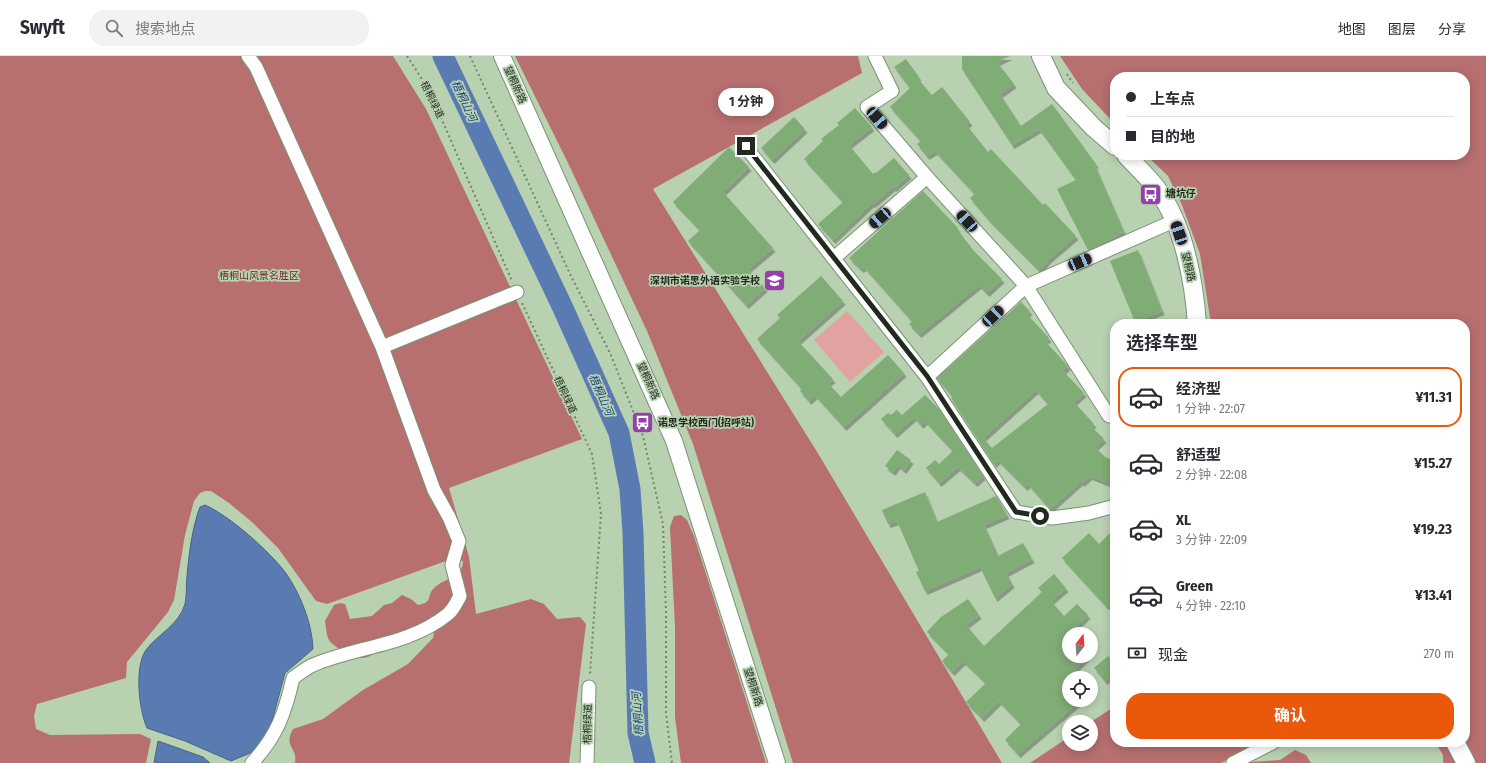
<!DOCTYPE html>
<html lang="zh">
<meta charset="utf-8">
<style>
body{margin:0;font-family:"Fira Sans Condensed","Noto Sans SC",sans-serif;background:#f2f2f3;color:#2b2b33;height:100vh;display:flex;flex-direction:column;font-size:15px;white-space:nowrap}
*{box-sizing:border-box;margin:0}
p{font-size:13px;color:#7c7c81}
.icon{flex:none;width:22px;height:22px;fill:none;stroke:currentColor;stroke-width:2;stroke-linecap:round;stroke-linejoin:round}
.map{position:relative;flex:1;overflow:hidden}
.drawer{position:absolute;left:1110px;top:263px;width:360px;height:428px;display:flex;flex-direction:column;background:#fff;border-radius:16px;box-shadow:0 2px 10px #0003}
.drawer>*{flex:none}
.guide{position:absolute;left:1110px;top:16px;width:360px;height:88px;border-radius:16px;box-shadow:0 2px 10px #0003;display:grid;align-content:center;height:88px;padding:0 16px;background:#fff}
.needle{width:26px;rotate:17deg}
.fabs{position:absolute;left:1062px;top:571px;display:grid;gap:8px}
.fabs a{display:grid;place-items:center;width:36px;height:36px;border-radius:50%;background:#fff;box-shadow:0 2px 10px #0003;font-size:20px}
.end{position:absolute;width:18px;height:18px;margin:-9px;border:5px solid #202a1e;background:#fff;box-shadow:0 0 0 2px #fff}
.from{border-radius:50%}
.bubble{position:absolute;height:28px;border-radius:14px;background:#fff;box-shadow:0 2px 10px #0003;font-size:13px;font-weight:700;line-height:28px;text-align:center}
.car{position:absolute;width:12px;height:24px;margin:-12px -6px;border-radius:5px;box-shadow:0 0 3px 1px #0007;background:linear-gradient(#222 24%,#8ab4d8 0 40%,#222 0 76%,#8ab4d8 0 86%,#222 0)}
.guide b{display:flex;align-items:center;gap:14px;height:38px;font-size:15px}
.guide b+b{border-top:1px solid #e1e1e2}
.guide i{width:10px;height:10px;background:#2b2b33}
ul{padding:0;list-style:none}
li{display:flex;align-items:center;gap:12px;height:60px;margin:0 8px 6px;padding:0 8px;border:2px solid transparent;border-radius:16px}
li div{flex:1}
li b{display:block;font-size:15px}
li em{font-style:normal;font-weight:700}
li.active{border-color:#ea580c}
li>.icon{width:36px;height:36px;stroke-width:1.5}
h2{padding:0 16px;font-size:18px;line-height:48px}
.pay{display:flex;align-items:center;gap:10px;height:44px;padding:0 16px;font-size:15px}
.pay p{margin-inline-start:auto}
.primary-button{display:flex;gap:8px;margin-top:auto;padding:8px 16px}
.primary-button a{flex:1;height:46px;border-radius:16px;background:#ea580c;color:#fff;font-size:16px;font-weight:700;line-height:46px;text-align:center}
header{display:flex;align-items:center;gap:24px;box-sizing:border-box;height:56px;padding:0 20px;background:#fff;border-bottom:1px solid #e1e1e2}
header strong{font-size:19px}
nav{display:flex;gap:22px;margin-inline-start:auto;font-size:14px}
.search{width:280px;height:36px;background:#f2f2f3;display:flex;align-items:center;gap:10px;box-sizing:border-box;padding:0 14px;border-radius:16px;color:#7c7c81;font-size:15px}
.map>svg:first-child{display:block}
.green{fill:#e2a2a2}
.forest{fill:#b76f70}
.water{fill:#597bb1;stroke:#486385}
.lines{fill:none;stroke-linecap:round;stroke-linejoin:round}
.river{stroke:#597bb1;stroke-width:21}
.building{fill:#80ac75;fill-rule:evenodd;filter:url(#shadow)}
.minor-casing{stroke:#7a9274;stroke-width:15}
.tertiary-casing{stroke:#7a9274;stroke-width:18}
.secondary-casing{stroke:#7a9274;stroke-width:20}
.path{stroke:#73856e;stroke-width:2;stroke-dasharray:2 3;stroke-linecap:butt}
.minor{stroke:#fff;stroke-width:13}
.tertiary{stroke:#fff;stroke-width:16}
.secondary{stroke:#fff;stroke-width:18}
.route{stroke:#202a1e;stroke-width:5}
.labels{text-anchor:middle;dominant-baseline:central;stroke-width:3.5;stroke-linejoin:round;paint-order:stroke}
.street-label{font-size:10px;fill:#202a1e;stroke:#b8d1b1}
.poi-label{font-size:10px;font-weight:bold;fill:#202a1e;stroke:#b8d1b1;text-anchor:start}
.park-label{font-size:10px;fill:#781f29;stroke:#b8d1b1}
.water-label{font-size:11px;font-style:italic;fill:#164184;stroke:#b8d1b1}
</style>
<header>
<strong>Swyft</strong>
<div class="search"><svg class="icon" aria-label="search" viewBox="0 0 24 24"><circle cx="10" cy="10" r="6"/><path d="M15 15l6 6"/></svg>搜索地点</div>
<nav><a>地图</a><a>图层</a><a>分享</a></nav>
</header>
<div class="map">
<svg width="1486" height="707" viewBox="0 0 1486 707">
<defs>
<filter id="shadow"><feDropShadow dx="2.5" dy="4" stdDeviation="0" flood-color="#0004"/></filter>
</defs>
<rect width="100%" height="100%" fill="#b8d1b1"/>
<path class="green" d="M 847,255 L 884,296 L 850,326 L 814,284 Z"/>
<path class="forest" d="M 0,0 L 393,0 L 426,53 L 582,383 L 449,432 L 469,501 L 476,558 L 531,543 L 544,548 L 557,563 L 580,561 L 586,568 L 569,707 L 295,707 C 298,691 283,691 293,673 L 323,663 L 363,634 L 408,608 L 433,582 L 435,572 L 401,580 L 392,579 L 385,581 C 377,605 356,608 338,592 C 335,590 331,587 329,584 C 326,578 326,571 325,565 L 334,549 L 340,547 L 345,548 L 350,563 L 372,560 L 384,549 L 392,547 L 402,539 L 411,543 L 418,549 C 434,546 426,540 434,532 C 444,522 463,522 463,505 L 455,503 L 443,506 L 327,548 L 316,545 L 278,492 L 253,467 L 229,447 L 211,435 L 205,435 L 200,437 L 194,445 L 185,479 L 174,544 L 168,556 L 127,606 L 126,622 L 37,648 L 34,660 L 36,673 L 50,679 L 140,678 L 151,683 L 146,707 L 0,707 Z
M 515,0 L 858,0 L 862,17 L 653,133 L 819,399 L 1002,707 L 793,707 L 693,388 L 647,275 L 568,107 Z
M 1060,0 L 1486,0 L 1486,707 L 1443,707 L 1443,699 L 1435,686 L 1465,686 L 1465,268 L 1211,268 L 1200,198 L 1182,149 L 1168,120 L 1146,99 L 1465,99 L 1465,21 L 1115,21 L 1115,68 L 1082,33 Z
M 681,459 L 687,464 L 694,480 L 766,707 L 681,707 L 675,661 L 675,571 L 670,471 L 674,460 Z
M 1115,650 L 1115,686 L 1262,686 L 1221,707 L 1030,707 L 1069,681 L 1069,688 L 1091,688 L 1091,666 Z
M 1295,694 L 1306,699 L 1311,707 L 1237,707 L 1245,703 L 1252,706 L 1280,704 Z"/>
<path class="water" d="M 205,449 C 230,460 269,495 285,516 C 300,537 312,567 313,593 L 285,617 L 269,676 L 255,695 L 231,705 L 185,685 L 147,672 C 139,654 134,611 146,594 C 158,578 179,569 185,548 C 187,539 186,529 187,520 C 189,498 192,472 200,451 Z
M 158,685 L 203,701 L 210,707 L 154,707 Z"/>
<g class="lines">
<path class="river" d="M 443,0 L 562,250 L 619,377 L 630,433 L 633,477 L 638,677 L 645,707"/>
</g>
<path class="building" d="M 962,0 L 1010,0 L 997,6 L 1014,28 L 1000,38 L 1021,70 L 1052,48 L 1096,108 L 1095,110 L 1124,176 L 1088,194 L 1057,133 L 1076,124 L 1039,73 L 1012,89 L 962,13 Z
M 906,3 L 919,21 L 917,22 L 932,39 L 942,31 L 970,66 L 967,68 L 968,71 L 988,96 L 991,93 L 1043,149 L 1045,147 L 1076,180 L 1049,203 L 1039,214 L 989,164 L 970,142 L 975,138 L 935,95 L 927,100 L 917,88 L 921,85 L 890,51 L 910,32 L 894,11 Z
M 855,52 L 872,71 L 849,89 L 873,118 L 875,116 L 876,117 L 894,102 L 909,119 L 894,132 L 893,131 L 873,148 L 872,147 L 833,184 L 818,168 L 843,146 L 804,103 L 823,85 L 821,83 L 839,69 L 837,67 Z
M 794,61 L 805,73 L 772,104 L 761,92 Z
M 729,91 L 749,111 L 723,136 L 773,192 L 748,213 L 765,232 L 746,249 L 688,185 L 700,174 L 673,146 Z
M 923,135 L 958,172 L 957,173 L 974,195 L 1002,223 L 987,237 L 979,229 L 919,278 L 909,268 L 912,265 L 864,211 L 861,213 L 849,202 Z
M 1138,194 L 1162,255 L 1135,266 L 1110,205 Z
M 821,220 L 843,245 L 798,285 L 833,323 L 828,327 L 841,341 L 888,299 L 904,317 L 844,371 L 815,339 L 809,345 L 800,335 L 802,333 L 757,283 L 780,262 L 777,259 Z
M 1021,246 L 1030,255 L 1027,258 L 1049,282 L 1045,285 L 1068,310 L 1063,315 L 1084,337 L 1074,346 L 1094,368 L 1091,370 L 1104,383 L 1095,391 L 1105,401 L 1115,405 L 1115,430 L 1090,420 L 1082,427 L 1081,425 L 1050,453 L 1028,428 L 1025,431 L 998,404 L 994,408 L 951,342 L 953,341 L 937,322 ZM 1036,334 L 1048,348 L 992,392 L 983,382 Z
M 925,339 L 939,353 L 983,420 L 975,427 L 958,411 L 939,427 L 926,412 L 935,404 L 939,408 L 953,395 L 925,365 L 921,369 L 914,361 L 895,378 L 881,363 L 888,357 L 891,359 L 897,354 L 902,359 Z
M 897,394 L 911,404 L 904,414 L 898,409 L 893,416 L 885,410 Z
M 925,436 L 937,466 L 996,440 L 1007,459 L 984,469 L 998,500 L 1023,487 L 1032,503 L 1006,517 L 1012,528 L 995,542 L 980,511 L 925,535 L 916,516 L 919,515 L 897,465 L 888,468 L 882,454 Z
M 1115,472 L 1115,560 L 1109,548 L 1106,550 L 1062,502 L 1089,477 L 1099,488 Z
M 1054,518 L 1066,532 L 1051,545 L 1064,560 L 1077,548 L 1088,559 L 1069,577 L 1069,600 L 1088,600 L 1068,620 L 1069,644 L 1081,644 L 1018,698 L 1005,684 L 1021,668 L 999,645 L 982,662 L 966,646 L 986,627 L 963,605 L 952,616 L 942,605 L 949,598 L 927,576 L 941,561 L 968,543 L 979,559 L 966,569 L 984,590 L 1042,536 L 1038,532 Z
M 1108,600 L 1115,608 L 1115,616 L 1105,625 L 1094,612 Z"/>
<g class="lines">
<defs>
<path id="minor" d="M 248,0 L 256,11 L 382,291 L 434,434 L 449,461 L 459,485 L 452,509 L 460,540 C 457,546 453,554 448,558 C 409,590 357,590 313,609 C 306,612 299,618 293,622 C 285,657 277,680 252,707
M 875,0 L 892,35 L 867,51 L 927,121 L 1026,230 L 1109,360
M 745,90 L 927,321 L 1016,456 L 1052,462 L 1089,457 L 1115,450
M 834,202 L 927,121
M 382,291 L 517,236
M 927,321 L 1026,230 L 1174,165
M 587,707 L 589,631
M 1233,707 L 1274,686"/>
<path id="tertiary" d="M 502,0 L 674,385 L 777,707"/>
<path id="secondary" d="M 1041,0 L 1056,32 L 1094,72 L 1115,90
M 1126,99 C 1136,110 1148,121 1157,133 C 1184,169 1194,225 1197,268
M 1455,686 L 1466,707"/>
</defs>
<use href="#minor" class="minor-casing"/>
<use href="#tertiary" class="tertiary-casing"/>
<use href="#secondary" class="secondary-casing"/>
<path class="path" d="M 407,0 L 429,34 L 512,225
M 470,0 L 570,218 L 610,297 L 643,380 L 663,468 L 666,557 L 666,657 L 672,707
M 1067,18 L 1073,27
M 522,247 L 592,398 L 601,458 L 590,618"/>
<use href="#minor" class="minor"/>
<use href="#tertiary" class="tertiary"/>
<use href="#secondary" class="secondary"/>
</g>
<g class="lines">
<path class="route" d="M 746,90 L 927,320 L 1016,456 L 1040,460"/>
</g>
<defs>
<symbol id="bus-square" viewBox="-11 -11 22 22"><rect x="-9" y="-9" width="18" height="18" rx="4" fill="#963fac" stroke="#b8d1b1"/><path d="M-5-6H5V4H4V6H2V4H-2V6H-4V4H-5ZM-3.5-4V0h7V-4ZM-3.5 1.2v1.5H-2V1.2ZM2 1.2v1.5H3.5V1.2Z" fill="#fff"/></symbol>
<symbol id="school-square" viewBox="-11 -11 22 22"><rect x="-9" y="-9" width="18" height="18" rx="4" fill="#963fac" stroke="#b8d1b1"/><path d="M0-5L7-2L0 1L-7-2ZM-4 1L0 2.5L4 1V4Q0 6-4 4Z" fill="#fff"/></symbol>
</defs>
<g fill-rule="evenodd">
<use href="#bus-square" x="1138" y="126" width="25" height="25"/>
<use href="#school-square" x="762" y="212" width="25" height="25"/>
<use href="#bus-square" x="630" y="354" width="25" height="25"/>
</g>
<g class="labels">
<g class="street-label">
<text transform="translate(515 29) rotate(66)">望桐新路</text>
<text transform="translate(432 44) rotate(64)">梧桐绿道</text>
<text transform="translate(1188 211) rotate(77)">望桐路</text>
<text transform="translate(648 325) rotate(66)">望桐新路</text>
<text transform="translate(565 339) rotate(65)">梧桐绿道</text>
<text transform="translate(753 631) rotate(72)">望桐新路</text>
<text transform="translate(588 668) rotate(-89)">梧桐绿道</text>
</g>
<g class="poi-label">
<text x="1166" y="138">塘坑仔</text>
<text x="760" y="225" text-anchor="end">深圳市诺思外语实验学校</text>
<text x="658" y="367">诺思学校西门(招呼站)</text>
</g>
<g class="park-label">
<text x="259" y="220">梧桐山风景名胜区</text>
</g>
<g class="water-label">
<text transform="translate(464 45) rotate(65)">梧桐山河</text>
<text transform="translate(601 339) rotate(66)">梧桐山河</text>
<text transform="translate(638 658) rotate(-94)">梧桐山河</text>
</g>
</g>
</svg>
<div class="fabs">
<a><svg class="needle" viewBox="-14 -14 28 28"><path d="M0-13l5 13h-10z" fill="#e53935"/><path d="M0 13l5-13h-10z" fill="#7c7c81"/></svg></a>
<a><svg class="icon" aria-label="locate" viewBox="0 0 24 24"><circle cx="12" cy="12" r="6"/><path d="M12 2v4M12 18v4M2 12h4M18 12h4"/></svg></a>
<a><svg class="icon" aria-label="layers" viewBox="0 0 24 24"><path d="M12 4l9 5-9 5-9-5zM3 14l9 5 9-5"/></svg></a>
</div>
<i class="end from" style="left:1040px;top:460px"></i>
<i class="end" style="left:746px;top:90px"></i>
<div class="bubble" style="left:718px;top:32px;width:56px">1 分钟</div>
<i class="car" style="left:877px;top:62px;rotate:139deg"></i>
<i class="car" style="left:880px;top:162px;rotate:229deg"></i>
<i class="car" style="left:967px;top:165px;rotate:318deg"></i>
<i class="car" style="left:1179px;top:177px;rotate:341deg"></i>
<i class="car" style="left:1080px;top:206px;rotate:67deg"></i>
<i class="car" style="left:993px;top:260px;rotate:47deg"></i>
<div class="guide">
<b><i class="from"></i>上车点</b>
<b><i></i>目的地</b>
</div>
<section class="drawer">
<h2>选择车型</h2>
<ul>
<li class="active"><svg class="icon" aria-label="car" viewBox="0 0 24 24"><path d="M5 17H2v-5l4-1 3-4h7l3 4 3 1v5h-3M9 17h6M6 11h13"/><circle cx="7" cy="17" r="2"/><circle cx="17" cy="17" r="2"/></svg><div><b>经济型</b><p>1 分钟 · 22:07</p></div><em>¥11.31</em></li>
<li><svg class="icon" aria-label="car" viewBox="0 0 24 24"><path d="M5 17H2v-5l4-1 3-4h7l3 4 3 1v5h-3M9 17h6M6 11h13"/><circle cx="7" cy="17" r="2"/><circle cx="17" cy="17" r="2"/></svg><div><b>舒适型</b><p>2 分钟 · 22:08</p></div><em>¥15.27</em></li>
<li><svg class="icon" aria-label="car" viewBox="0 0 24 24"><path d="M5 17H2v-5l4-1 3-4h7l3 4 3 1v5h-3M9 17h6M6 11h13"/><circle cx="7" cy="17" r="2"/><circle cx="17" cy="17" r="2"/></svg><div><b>XL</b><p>3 分钟 · 22:09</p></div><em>¥19.23</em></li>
<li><svg class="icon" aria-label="car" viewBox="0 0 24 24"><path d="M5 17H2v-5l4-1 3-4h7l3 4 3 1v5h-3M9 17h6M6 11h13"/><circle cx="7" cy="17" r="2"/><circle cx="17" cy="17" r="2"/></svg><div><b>Green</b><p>4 分钟 · 22:10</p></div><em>¥13.41</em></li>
</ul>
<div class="pay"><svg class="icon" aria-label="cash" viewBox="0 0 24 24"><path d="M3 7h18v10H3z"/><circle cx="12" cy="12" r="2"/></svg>现金<p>270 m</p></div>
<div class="primary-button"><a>确认</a></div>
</section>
</div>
